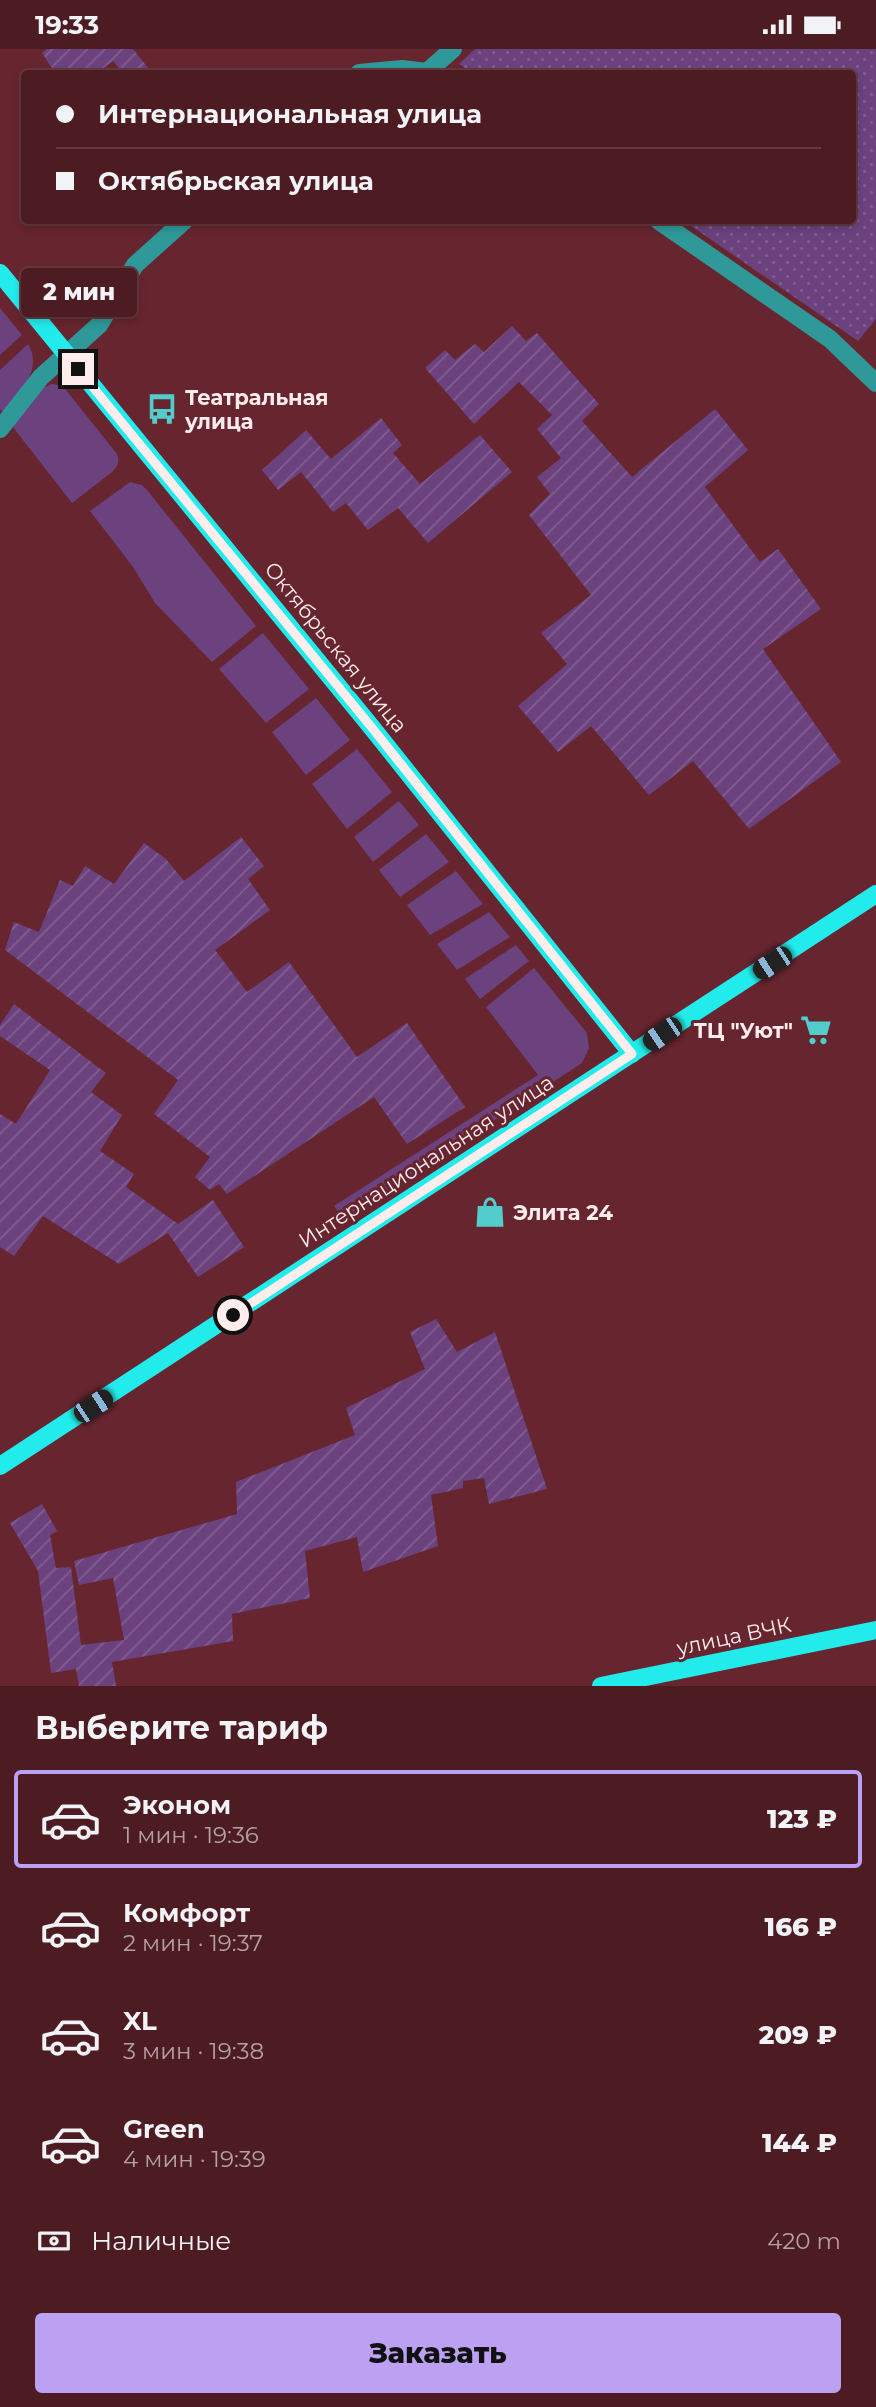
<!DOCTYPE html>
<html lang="ru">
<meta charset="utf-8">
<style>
body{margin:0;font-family:Montserrat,sans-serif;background:#54252b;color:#f1f3f6;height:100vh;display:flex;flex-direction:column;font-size:26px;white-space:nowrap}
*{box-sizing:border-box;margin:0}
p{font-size:23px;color:#b3a1a6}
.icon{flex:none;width:38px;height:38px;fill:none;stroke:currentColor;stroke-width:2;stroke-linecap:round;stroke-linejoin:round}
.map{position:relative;height:1637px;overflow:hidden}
.panel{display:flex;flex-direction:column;background:#4d1c23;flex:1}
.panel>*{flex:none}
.hud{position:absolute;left:21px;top:21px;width:835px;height:154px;border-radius:7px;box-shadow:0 4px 10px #0003,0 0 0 2px #643a41;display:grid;align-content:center;height:154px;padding:0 35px;background:#4d1c23}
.end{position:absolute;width:32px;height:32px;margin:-16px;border:9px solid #ffedee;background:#111;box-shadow:0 0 0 4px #111}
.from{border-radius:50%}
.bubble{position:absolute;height:49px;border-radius:7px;background:#4d1c23;box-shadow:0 4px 10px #0003,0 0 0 2px #643a41;font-size:23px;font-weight:800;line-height:49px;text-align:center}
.car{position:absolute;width:21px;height:42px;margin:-21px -10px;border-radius:9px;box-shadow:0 0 5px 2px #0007;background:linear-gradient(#222 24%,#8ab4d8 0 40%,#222 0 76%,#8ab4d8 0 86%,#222 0)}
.hud b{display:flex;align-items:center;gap:24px;height:66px;font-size:26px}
.hud b+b{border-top:2px solid #643a41}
.hud i{width:18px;height:18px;background:#f1f3f6}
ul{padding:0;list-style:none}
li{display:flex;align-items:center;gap:21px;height:98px;margin:0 14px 10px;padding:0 21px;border:4px solid transparent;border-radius:7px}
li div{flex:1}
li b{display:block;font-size:26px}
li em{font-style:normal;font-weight:800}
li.current{border-color:#bca0f2}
li>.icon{width:63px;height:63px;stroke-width:1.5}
h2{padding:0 35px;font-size:32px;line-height:84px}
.pay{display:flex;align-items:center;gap:18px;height:77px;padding:0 35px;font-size:26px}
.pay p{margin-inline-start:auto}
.action{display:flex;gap:14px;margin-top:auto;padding:14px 35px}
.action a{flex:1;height:80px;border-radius:7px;background:#bca0f2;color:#111;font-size:28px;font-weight:800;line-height:80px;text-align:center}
.status{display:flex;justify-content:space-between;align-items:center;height:49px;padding:0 35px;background:#4d1c23;direction:ltr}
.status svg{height:19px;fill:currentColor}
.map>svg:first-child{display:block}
.grass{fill:#6b427e}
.park{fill:url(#park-dots)}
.garden{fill:url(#garden-furrows)}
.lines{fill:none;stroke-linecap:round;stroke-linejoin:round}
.minor{stroke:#2e9998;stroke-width:18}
.major{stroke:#22eceb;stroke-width:18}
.route{stroke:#ffedee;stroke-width:9}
.labels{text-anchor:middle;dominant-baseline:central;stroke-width:6;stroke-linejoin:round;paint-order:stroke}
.poi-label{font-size:21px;font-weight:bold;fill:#ffedee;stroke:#67252f;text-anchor:start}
.street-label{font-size:21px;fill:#ffedee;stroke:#67252f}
</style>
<div class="status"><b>19:33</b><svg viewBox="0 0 49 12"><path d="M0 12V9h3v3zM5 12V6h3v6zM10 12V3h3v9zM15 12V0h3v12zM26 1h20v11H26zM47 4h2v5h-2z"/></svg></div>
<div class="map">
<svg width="876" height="1637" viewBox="0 0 876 1637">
<defs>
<pattern id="park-dots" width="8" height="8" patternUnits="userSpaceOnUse" patternTransform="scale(1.75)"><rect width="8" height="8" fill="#6b427e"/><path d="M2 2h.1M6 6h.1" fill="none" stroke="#815e91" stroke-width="1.8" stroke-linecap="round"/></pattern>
<pattern id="garden-furrows" width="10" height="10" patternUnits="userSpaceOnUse" patternTransform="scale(1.75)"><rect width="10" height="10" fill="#6b427e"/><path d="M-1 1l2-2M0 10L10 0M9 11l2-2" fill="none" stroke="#815e91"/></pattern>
</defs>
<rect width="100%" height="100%" fill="#67252f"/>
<path class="grass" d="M 0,259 L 22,286 L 0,306 Z
M 28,295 C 44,321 18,344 4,365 L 0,360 L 0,321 Z
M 51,335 L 60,336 L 66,341 L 117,405 C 120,413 118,417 112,423 L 72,454 L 12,377 L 39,341 Z
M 130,433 L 142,436 L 147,441 L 256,577 L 212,613 L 155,554 L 133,518 L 90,462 Z
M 263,584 L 309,640 L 266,674 L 219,620 Z
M 316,649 L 350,691 L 306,726 L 272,683 Z
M 357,700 L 392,743 L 347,780 L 312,735 Z
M 399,752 L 419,776 L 373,813 L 354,788 Z
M 426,785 L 449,813 L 400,848 L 379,821 Z
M 456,822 L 483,855 L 430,886 L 407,856 Z
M 489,863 L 510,888 L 457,921 L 437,895 Z
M 516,896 L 529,912 L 480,950 L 465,930 Z
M 534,919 L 587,984 L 589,999 L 582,1014 L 343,1170 L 334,1157 L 538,1026 L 486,958 Z"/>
<path class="park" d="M 475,0 L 876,0 L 876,270 L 858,292 L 684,172 L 852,172 L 852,24 L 473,24 L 459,15 Z"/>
<path class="garden" d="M 47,0 L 133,0 L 152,24 L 123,24 L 113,12 L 97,24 L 55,24 L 42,4 Z
M 512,277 L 526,292 L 537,284 L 599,355 L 582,372 L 632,428 L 715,360 L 748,401 L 705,438 L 760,513 L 778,500 L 821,560 L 763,600 L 841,713 L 749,780 L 693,712 L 649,746 L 591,677 L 558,703 L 518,657 L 567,615 L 541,584 L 591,546 L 529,466 L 550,445 L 537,428 L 561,409 L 537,380 L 552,366 L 519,333 L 474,375 L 425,319 L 445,301 L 455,311 L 475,295 L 484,303 Z
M 381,369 L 402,396 L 393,404 L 420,435 L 480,386 L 512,423 L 428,494 L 398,459 L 368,481 L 346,454 L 333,463 L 301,423 L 278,441 L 262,421 L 306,381 L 331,410 Z
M 241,788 L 264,817 L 248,830 L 270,861 L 215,901 L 247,943 L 289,913 L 357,1008 L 407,974 L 465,1058 L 407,1095 L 374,1048 L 227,1145 L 219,1135 L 210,1141 L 195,1128 L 210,1108 L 154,1065 L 178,1031 L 5,901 L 14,873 L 39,883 L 60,831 L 73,837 L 85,817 L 114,835 L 144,794 L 166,810 L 184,832 Z
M 14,955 L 106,1024 L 91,1043 L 122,1066 L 100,1102 L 134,1125 L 126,1138 L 178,1175 L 213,1151 L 244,1198 L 198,1228 L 168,1184 L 119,1215 L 43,1167 L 14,1207 L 0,1198 L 0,1065 L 16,1075 L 50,1021 L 0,987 L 0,976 Z
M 436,1270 L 457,1303 L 495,1283 L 547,1440 L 489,1455 L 484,1429 L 463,1432 L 463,1439 L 431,1446 L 438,1497 L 363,1523 L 357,1488 L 305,1502 L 310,1549 L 232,1565 L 233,1592 L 112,1613 L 116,1637 L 79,1637 L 76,1620 L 51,1624 L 38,1522 L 10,1474 L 42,1455 L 57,1482 L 50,1486 L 56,1519 L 71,1518 L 81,1596 L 124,1591 L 113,1529 L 79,1536 L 74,1512 L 237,1465 L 236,1433 L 355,1386 L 346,1359 L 425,1320 L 410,1283 Z"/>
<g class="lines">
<path class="minor" d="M 428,22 L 453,0
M 359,24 L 402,20 L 435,24
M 659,172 L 830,290 L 876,334
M 0,380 L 41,328 L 99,276 L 135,216 L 184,172"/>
<path class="major" d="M 0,224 L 373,680 L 632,1005
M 0,1417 L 876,845
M 601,1637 L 876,1581"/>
</g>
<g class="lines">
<path class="route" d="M 78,320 L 373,680 L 632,1005 L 233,1266"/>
</g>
<defs>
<symbol id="bus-bare" viewBox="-9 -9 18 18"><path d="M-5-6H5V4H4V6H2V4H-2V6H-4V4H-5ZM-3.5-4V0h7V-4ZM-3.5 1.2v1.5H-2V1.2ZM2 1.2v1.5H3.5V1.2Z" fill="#52cdcc" stroke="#67252f" stroke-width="2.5" paint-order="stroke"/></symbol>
<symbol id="supermarket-bare" viewBox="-9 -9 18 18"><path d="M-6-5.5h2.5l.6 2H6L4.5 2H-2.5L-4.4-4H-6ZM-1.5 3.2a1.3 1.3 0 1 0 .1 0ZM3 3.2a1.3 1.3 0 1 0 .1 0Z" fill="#52cdcc" stroke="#67252f" stroke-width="2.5" paint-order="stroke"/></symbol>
<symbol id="shop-bare" viewBox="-9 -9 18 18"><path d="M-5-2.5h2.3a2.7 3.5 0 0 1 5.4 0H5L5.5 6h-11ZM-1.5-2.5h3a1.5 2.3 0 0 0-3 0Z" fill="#52cdcc" stroke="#67252f" stroke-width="2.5" paint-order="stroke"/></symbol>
</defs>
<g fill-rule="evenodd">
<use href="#bus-bare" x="140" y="338" width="44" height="44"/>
<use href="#supermarket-bare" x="794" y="959" width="44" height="44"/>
<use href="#shop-bare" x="468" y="1141" width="44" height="44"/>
</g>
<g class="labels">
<g class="poi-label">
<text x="185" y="348">Театральная<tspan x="185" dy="24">улица</tspan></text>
<text x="793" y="981" text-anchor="end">ТЦ "Уют"</text>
<text x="513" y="1163">Элита 24</text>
</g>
<g class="street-label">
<text transform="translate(336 598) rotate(51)">Октябрьская улица</text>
<text transform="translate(426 1112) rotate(-33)">Интернациональная улица</text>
<text transform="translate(734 1587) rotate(-12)">улица ВЧК</text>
</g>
</g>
</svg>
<i class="end from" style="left:233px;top:1266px"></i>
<i class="end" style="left:78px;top:320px"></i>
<div class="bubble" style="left:21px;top:219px;width:116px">2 мин</div>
<i class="car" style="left:772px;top:914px;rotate:237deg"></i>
<i class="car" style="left:662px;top:985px;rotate:236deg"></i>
<i class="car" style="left:93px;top:1357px;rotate:57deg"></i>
<div class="hud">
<b><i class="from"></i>Интернациональная улица</b>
<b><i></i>Октябрьская улица</b>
</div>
</div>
<section class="panel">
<h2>Выберите тариф</h2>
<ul>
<li class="current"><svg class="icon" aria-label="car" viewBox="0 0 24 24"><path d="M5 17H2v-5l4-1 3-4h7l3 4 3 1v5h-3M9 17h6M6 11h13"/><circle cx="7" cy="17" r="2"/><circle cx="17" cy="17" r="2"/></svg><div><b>Эконом</b><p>1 мин · 19:36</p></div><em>123 ₽</em></li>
<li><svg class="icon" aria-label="car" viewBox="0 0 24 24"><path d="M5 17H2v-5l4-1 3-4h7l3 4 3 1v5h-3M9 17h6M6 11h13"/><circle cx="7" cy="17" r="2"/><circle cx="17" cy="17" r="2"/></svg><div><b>Комфорт</b><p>2 мин · 19:37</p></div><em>166 ₽</em></li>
<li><svg class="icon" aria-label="car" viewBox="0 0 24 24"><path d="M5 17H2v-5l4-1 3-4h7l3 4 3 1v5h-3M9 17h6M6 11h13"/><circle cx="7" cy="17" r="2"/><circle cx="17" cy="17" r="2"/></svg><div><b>XL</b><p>3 мин · 19:38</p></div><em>209 ₽</em></li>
<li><svg class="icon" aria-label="car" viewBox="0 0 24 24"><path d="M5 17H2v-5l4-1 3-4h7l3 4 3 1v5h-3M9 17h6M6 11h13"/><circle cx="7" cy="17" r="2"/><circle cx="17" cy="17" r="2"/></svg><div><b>Green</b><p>4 мин · 19:39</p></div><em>144 ₽</em></li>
</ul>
<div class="pay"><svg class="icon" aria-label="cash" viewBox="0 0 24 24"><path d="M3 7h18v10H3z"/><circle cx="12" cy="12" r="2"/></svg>Наличные<p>420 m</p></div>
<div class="action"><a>Заказать</a></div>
</section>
